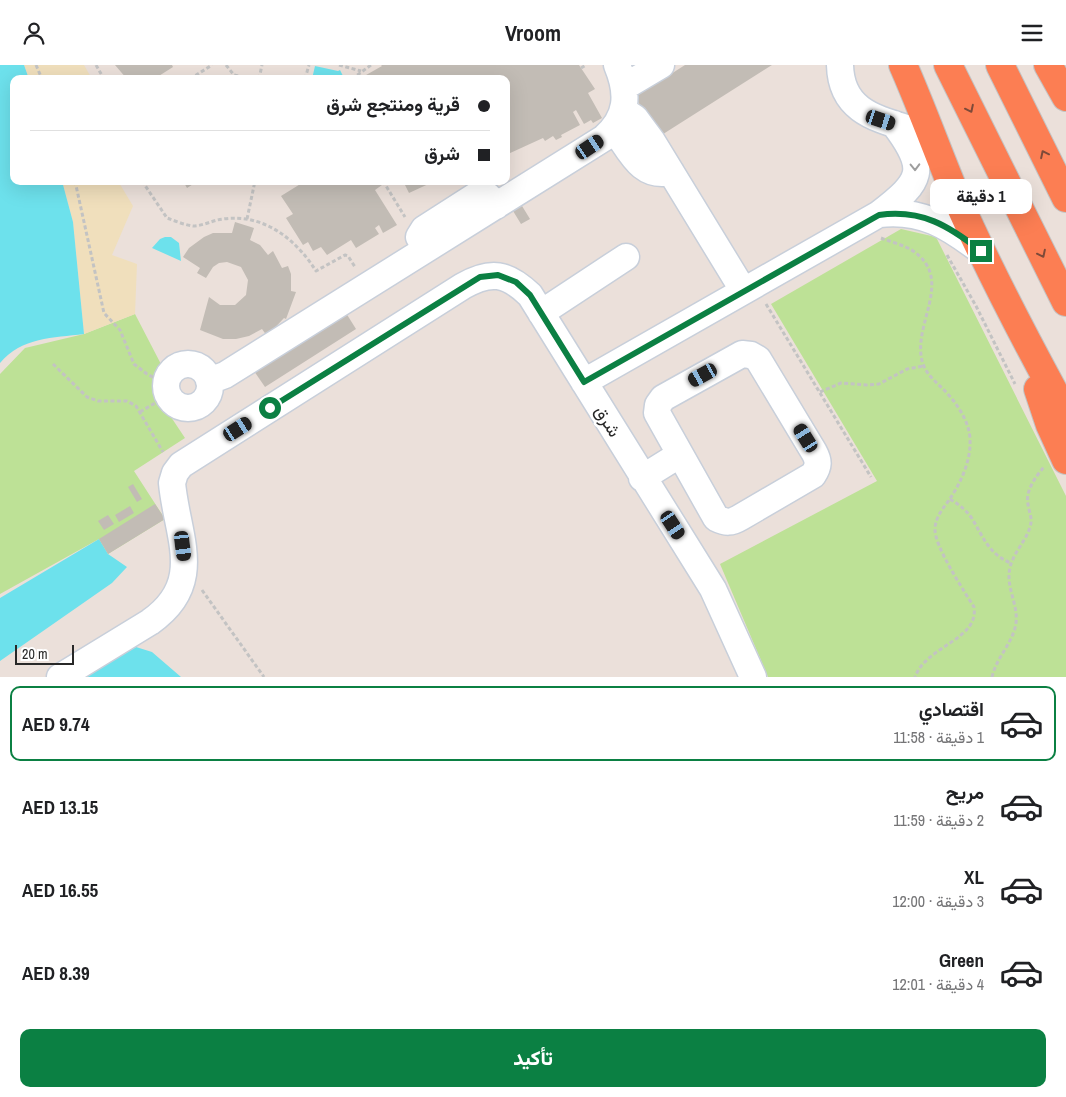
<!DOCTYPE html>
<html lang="ar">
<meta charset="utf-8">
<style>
body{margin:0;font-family:"Archivo Narrow",Vazirmatn,sans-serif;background:#f6f6f6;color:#202124;direction:rtl;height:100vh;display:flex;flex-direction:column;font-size:19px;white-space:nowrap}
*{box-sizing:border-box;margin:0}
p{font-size:16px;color:#757577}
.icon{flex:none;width:28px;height:28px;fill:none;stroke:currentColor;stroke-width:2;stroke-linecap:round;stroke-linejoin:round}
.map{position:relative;height:612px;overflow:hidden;direction:ltr}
.drawer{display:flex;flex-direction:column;background:#fff;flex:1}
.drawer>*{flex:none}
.guide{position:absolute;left:10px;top:10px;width:500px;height:110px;border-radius:10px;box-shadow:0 5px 20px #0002;direction:rtl;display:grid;align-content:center;height:110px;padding:0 20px;background:#fff}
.scale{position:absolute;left:15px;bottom:12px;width:59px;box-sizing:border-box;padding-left:5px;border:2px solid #282828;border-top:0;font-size:14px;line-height:18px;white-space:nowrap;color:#282828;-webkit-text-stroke:4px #fff;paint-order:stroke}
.end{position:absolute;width:22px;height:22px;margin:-11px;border:6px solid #0b8043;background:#fff;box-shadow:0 0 0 2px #fff}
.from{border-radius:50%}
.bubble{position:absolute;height:35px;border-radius:10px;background:#fff;box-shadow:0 5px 20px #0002;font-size:16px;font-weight:800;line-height:35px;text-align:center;direction:rtl}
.car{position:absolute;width:15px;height:30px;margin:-15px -8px;border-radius:6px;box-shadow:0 0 4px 1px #0007;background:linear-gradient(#222 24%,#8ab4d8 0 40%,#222 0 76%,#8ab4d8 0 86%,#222 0)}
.guide b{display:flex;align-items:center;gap:18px;height:48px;font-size:19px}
.guide b+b{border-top:1px solid #e0e0e0}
.guide i{width:12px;height:12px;background:#202124}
ul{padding:9px 0 0;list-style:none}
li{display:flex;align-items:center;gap:15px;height:75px;margin:0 10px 8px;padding:0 10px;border:2px solid transparent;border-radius:10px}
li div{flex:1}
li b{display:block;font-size:19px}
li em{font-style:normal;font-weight:800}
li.active{border-color:#0b8043}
li>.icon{width:45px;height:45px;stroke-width:1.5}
.primary-button{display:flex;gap:10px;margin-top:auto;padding:10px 20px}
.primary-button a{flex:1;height:58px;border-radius:10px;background:#0b8043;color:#fff;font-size:20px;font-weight:800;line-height:58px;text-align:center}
header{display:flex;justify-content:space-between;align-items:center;height:65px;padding:0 20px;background:#fff;font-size:22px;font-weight:800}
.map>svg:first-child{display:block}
.green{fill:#bde196}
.sand{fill:#f0dfbc}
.water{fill:#6de1ec}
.building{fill:#c2bcb5}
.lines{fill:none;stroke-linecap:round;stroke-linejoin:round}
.minor-casing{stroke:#c8cfda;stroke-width:29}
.highway-casing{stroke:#c3c3c3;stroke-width:30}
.path{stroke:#c3c3c3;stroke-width:3;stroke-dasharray:4 2.5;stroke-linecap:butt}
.minor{stroke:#fff;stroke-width:26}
.highway{stroke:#fc7e53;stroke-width:28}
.oneway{stroke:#7d4a39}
.oneway2{stroke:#9e9e9e}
.route{stroke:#0b8043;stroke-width:6}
.labels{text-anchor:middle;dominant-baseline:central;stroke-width:5;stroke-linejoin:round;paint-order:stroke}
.street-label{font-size:18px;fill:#282828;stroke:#fff}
</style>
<header><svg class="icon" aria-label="menu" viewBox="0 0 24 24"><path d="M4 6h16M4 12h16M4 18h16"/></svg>Vroom<svg class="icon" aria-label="person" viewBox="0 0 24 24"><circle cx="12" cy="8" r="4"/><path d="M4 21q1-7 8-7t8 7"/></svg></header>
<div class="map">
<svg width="1066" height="612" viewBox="0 0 1066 612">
<rect width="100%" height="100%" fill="#ebe0da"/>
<path class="green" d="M 901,164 L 936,172 L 1066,431 L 1066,612 L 768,612 L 720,499 L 877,416 L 771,239 Z
M 135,249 L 163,303 L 157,331 L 185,373 L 134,406 L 165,454 L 108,489 L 99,474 L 0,529 L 0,309 L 25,283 L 84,269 Z"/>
<path class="sand" d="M 24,0 L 84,0 L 92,14 L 29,14 Z
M 62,116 L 118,116 L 133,141 L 112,190 L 137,199 L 135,249 L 84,269 L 73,157 Z"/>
<path class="water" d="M 0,0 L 24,0 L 29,14 L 14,14 L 14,116 L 62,116 L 73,157 L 84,269 C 53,273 22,272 0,298 Z
M 315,1 L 338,6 L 340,5 L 344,13 L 312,14 Z
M 165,172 L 171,172 L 179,178 L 181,196 L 152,183 L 160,174 Z
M 99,474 L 108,489 L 127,502 L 112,518 L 0,596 L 0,533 Z
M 136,582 L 152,587 L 181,612 L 85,612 Z"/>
<path class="building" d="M 115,0 L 172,0 L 173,2 L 154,14 L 150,14 L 148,11 L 144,14 L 127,14 Z
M 381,0 L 579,0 L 595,24 L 588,28 L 602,53 L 593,58 L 591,55 L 584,59 L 576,45 L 573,47 L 580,60 L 561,70 L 562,72 L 556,75 L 553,71 L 545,76 L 543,73 L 506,90 L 506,14 L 359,14 L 382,1 Z
M 685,0 L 772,0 L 660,71 L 635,32 Z
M 183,116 L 198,116 L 187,123 Z
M 301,116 L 380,116 L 382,120 L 375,125 L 397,160 L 383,168 L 379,160 L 375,163 L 379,169 L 356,183 L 351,175 L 327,190 L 321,182 L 313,186 L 308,177 L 303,180 L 286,153 L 293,149 L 281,131 L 302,118 Z
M 403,116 L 435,116 L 409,128 Z
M 519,136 L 530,154 L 521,159 L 510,141 Z
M 235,157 L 254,163 L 250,175 L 260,180 L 268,190 L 273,186 L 282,203 L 288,201 L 291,209 L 291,226 L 296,227 L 286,254 L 284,253 L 267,271 L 262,264 L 249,271 L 236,274 L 223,274 L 200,265 L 209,232 L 220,240 L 235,240 L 246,230 L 248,215 L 241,202 L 227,197 L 219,198 L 213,202 L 206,213 L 197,208 L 200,203 L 183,192 L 189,183 L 204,172 L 213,168 L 232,168 Z
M 346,248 L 356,264 L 265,322 L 254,306 Z
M 133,419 L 142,434 L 137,437 L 128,422 Z
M 155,439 L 165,454 L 108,489 L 99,474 Z
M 130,441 L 134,448 L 119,457 L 115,450 Z
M 108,450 L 114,459 L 104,465 L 98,456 Z"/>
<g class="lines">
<defs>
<path id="minor" d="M 840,0 C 841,45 874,53 910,64
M 624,22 L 661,0
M 623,45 L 635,53 L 652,76 L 743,225
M 614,64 C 630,85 640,114 671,107
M 879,149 C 922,144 948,161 981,186
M 419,172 L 424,164 L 477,130 L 488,131 L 496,141
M 541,248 L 626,192
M 742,289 L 751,290 L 758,294 L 814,387 C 819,396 819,401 813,410 L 741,452 C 731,458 726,458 716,453 L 657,348 L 658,340 L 663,333 Z
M166 321a22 22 0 1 1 44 0a22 22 0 1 1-44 0Z
M 209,316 L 225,310 L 604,73 C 628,52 629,29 617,0
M 584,317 L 879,149 C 922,116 929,105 894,59
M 642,413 L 679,390
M 60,612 L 150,557 C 206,518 177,472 172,418 L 175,408 L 181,400 L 463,221 C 491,205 507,208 530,230 L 713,524 L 753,612"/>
<path id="highway" d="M 903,0 C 922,43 938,88 956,131 C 989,206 1027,278 1066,349
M 948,0 L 1066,237
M 1000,0 L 1066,133
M 1048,0 L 1066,32
M 1038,324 L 1050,360 L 1066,395"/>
</defs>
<use href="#minor" class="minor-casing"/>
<use href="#highway" class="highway-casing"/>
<path class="path" d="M 36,0 L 42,14
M 96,0 L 104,14
M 226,0 L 234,10 L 251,14
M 339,0 L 361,6
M 581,3 L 586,0
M 190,14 L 212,0
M 259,14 L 262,0
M 305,14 L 309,0
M 352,14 L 371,0
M 75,116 L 104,248 L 120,265 L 134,299 L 147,309 L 166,319
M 142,116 L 167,153 C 175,156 185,160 193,161 C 203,161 213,155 223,154 C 263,148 296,174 316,206 L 345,190 L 348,191 L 355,202
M 383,116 L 405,152
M 247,154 L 255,116
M 881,173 C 891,177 904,180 913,186 C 956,215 910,261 923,299 C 927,310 936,317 944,325 C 956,337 970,357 970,375 C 971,395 961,418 949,435 C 943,444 935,452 935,465 C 935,482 964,526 974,542 C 979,575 927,580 915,612
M 947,190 L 976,241 L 1015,319
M 766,239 L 871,412
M 53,299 L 87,332 L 98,336 L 127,336 L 136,341 L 163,387
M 820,327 L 841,318 L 866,320 L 879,319 L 907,304 L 924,301
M 140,347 L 168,330
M 950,434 C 958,439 965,444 971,452 C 983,471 988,489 1011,498
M 202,525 L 264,612
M 992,612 C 996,594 1010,581 1015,563 C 1020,545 1009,529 1009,511 C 1009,491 1025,479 1030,462 C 1033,453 1029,448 1028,439 C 1025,426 1036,411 1044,402"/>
<use href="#minor" class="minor"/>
<use href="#highway" class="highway"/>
</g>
<defs><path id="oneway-chevron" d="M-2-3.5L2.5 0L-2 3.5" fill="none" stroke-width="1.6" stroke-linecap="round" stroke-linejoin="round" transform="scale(1.25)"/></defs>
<g class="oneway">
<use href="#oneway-chevron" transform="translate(970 44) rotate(64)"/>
<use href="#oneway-chevron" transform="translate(1044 89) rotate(-116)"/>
<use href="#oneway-chevron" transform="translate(1042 189) rotate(64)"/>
</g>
<use class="oneway2" href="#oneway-chevron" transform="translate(915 102) rotate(89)"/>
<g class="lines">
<path class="route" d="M 270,343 L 480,212 L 498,210 L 516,217 L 530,230 L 584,317 L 879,150 C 922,144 949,161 981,186"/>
</g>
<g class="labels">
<g class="street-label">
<text transform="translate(608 356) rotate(59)">شرق</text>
</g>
</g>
</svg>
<div class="scale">20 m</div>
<i class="end from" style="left:270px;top:343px"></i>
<i class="end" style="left:981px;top:186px"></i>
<div class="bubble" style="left:930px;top:114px;width:102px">1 دقيقة</div>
<i class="car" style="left:881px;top:55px;rotate:108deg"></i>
<i class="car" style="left:590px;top:82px;rotate:56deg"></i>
<i class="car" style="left:703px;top:310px;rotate:241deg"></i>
<i class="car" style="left:238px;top:364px;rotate:58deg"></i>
<i class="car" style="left:806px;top:373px;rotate:328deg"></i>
<i class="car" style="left:673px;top:460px;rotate:147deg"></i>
<i class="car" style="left:183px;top:481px;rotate:173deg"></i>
<div class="guide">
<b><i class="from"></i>قرية ومنتجع شرق</b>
<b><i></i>شرق</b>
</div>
</div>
<section class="drawer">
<ul>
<li class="active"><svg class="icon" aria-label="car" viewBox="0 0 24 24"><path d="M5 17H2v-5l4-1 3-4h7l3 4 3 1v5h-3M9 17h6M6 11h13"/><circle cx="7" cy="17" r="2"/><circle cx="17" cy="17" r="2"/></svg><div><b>اقتصادي</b><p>1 دقيقة · 11:58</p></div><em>AED 9.74</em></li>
<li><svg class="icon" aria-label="car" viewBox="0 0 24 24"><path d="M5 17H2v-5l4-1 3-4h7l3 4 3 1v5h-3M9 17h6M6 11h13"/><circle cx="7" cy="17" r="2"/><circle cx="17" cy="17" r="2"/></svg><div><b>مريح</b><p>2 دقيقة · 11:59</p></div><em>AED 13.15</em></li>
<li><svg class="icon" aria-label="car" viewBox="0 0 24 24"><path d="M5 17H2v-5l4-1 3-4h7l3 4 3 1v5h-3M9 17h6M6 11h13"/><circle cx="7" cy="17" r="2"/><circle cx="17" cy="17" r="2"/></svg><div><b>XL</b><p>3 دقيقة · 12:00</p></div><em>AED 16.55</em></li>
<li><svg class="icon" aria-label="car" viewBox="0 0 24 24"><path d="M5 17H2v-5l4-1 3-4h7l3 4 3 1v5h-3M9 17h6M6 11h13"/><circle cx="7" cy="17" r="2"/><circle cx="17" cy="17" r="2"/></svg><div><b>Green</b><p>4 دقيقة · 12:01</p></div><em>AED 8.39</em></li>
</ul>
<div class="primary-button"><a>تأكيد</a></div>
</section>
